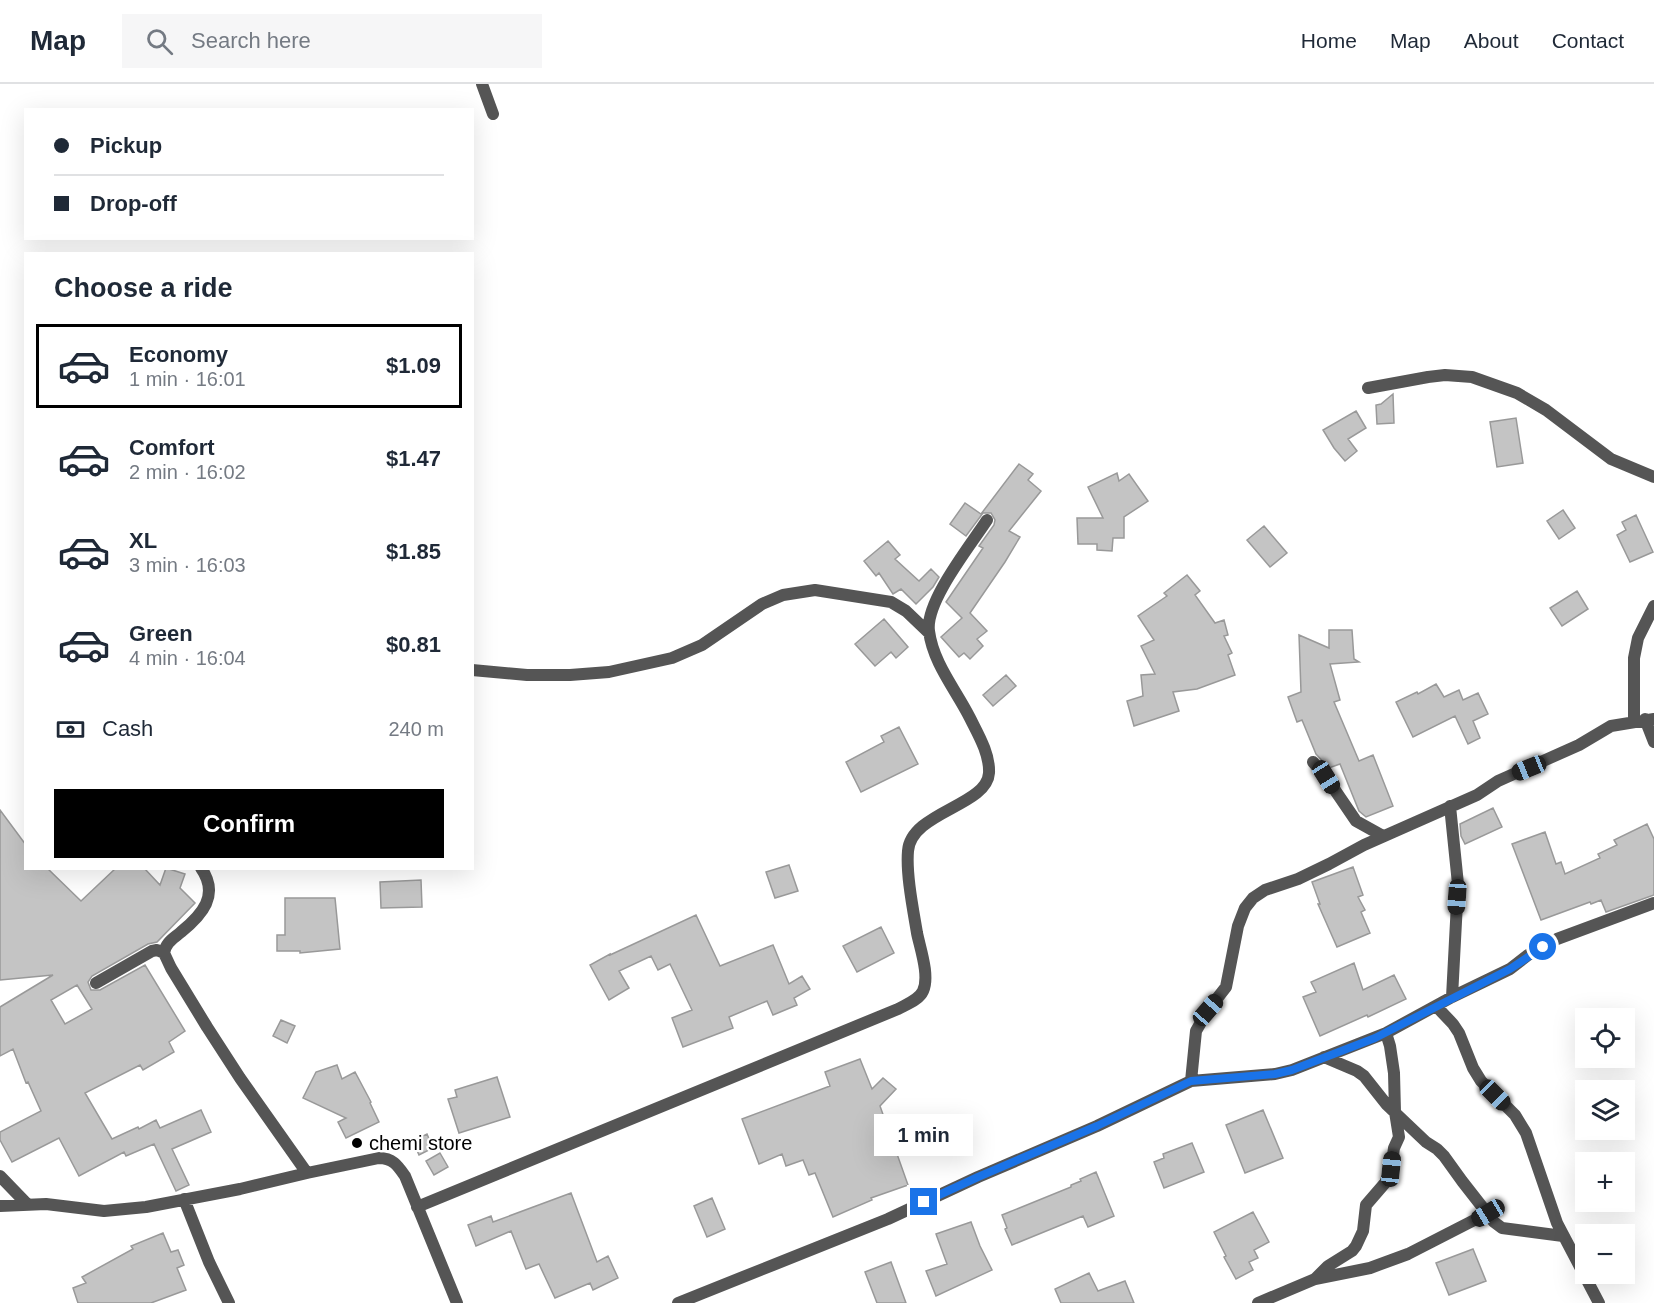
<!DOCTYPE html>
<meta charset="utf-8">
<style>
body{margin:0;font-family:Arial,sans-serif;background:#f6f6f7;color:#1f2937;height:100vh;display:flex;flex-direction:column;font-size:22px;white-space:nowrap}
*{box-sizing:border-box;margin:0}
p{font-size:20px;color:#747a83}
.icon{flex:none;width:33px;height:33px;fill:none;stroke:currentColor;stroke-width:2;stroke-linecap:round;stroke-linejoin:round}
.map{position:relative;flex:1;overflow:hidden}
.sheet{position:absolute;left:24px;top:168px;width:450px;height:618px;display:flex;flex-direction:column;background:#fff;border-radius:0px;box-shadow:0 6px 24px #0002}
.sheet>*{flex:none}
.banner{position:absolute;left:24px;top:24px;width:450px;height:132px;border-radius:0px;box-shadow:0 6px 24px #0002;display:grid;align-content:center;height:132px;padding:0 30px;background:#fff}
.controls{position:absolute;left:1575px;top:924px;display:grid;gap:12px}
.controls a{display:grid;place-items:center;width:60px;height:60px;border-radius:0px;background:#fff;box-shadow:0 6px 24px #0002;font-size:30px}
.end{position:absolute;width:27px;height:27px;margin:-14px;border:8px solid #1a73e8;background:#fff;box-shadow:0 0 0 3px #fff}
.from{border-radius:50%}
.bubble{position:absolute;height:42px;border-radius:0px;background:#fff;box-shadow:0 6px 24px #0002;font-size:20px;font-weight:600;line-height:42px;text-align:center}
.car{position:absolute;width:18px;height:36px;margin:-18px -9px;border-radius:8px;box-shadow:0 0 4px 2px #0007;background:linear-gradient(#222 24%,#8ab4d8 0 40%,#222 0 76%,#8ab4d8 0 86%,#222 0)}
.banner b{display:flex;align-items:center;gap:21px;height:57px;font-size:22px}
.banner b+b{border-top:2px solid #e0e1e3}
.banner i{width:15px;height:15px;background:#1f2937}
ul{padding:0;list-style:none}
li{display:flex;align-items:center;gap:18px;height:84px;margin:0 12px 9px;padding:0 18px;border:3px solid transparent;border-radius:0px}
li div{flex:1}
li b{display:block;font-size:22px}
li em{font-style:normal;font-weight:600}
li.current{border-color:#000}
li>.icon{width:54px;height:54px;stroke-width:1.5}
h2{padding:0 30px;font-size:27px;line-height:72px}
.pay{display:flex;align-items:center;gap:15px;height:66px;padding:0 30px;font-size:22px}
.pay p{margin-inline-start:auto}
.cta{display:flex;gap:12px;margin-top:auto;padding:12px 30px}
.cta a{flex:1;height:69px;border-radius:0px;background:#000;color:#fff;font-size:24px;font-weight:600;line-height:69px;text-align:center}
header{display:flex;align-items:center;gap:36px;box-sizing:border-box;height:84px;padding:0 30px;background:#fff;border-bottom:2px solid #e0e1e3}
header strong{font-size:28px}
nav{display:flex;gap:33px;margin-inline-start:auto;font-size:21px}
.search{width:420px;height:54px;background:#f6f6f7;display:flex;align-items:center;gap:15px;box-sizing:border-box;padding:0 21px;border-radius:0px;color:#747a83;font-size:22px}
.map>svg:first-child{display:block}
.building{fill:#c4c4c4;stroke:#999;stroke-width:1.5;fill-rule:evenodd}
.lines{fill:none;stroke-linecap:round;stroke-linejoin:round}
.street{stroke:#555;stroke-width:12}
.route{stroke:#1a73e8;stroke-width:8}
.poi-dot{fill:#000;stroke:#fff;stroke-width:2}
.labels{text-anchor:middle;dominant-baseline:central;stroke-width:4.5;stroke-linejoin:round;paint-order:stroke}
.poi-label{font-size:20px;fill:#000;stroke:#fff;text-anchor:start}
</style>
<header>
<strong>Map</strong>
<div class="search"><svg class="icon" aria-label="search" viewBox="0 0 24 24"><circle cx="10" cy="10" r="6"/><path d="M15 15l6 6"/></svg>Search here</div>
<nav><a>Home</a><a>Map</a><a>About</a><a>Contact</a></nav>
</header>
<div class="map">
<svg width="1654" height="1219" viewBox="0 0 1654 1219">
<rect width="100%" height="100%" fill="#fff"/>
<path class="building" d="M 1393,310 L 1394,339 L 1377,340 L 1376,321 L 1381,320 Z
M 1356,327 L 1366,344 L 1348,355 L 1357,367 L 1345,377 L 1334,364 L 1323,346 Z
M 1516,334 L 1523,379 L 1497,383 L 1490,338 Z
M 1019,380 L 1033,390 L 1028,396 L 1041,407 L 1009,447 L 1020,453 L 1005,478 L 970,529 L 987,547 L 977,555 L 983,562 L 970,575 L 964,569 L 959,573 L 941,553 L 962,534 L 946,518 L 983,464 L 979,462 L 994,441 L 995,436 L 991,429 L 983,429 L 966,452 L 950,440 L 965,419 L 981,430 Z
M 1117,389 L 1119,397 L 1129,390 L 1148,417 L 1124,433 L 1124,454 L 1113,454 L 1112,467 L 1097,466 L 1097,460 L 1078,460 L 1077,434 L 1103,434 L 1088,403 Z
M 1563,426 L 1575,444 L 1559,455 L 1547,437 Z
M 1636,431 L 1653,468 L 1630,478 L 1617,451 L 1626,446 L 1622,438 Z
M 1264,442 L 1287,469 L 1270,483 L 1247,456 Z
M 888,457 L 900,471 L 895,475 L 919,497 L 931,485 L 939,493 L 933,503 L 916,520 L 901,505 L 893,510 L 879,489 L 876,492 L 864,477 Z
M 1187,491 L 1200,507 L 1195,511 L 1215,539 L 1224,536 L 1228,551 L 1224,552 L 1232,569 L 1228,571 L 1235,591 L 1197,605 L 1173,608 L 1179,627 L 1134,642 L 1127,617 L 1143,612 L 1141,591 L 1155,590 L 1141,562 L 1154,556 L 1138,532 L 1167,512 L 1164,509 Z
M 1577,507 L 1588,525 L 1562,542 L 1550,524 Z
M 884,535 L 908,563 L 896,574 L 891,568 L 875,582 L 855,560 Z
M 1329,546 L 1352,546 L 1354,575 L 1359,578 L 1330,580 L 1340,616 L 1334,618 L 1359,677 L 1373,671 L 1393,722 L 1366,733 L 1359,727 L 1340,680 L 1329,684 L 1316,670 L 1302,636 L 1297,638 L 1288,613 L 1301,608 L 1299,551 L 1329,564 Z
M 1006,591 L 1016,602 L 993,622 L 983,611 Z
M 1436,600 L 1444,613 L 1459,606 L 1463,616 L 1478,609 L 1488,630 L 1473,637 L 1480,654 L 1468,660 L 1455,632 L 1413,653 L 1396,618 L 1417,608 L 1418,610 Z
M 899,643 L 918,680 L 861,708 L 846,678 L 884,658 L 881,652 Z
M 1493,724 L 1502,743 L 1465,760 L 1461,752 L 1460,740 Z
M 0,726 L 26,761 L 26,784 L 47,784 L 81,817 L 116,784 L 144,784 L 160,801 L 166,784 L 185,790 L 180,804 L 195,819 L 157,858 L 148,860 L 92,892 L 88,898 L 91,906 L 100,906 L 145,881 L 185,947 L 169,958 L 174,968 L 143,986 L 140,981 L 85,1009 L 112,1055 L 138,1043 L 139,1045 L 156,1036 L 160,1044 L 201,1026 L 211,1048 L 172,1065 L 189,1101 L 176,1107 L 154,1060 L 126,1072 L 124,1068 L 79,1092 L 59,1054 L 12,1078 L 0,1056 L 0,1048 L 41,1027 L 28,998 L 26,999 L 13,965 L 0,972 L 0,923 L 53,891 L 0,896 ZM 77,901 L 92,925 L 65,940 L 51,916 Z
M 1647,740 L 1654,755 L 1654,811 L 1606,828 L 1601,816 L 1591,820 L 1590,818 L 1541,836 L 1512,760 L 1545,748 L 1556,780 L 1561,778 L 1565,790 L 1600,774 L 1598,770 L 1617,761 L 1614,756 Z
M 789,781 L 798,807 L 775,814 L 766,788 Z
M 1353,783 L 1363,811 L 1358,813 L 1365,826 L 1361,828 L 1370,849 L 1337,863 L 1318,820 L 1320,820 L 1312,798 Z
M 421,796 L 422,823 L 381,824 L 380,798 Z
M 285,814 L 335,814 L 340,865 L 300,869 L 300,867 L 277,867 L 277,851 L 285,851 Z
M 696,831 L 720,882 L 773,861 L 789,900 L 802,892 L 810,905 L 794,914 L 797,921 L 773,931 L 767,917 L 729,933 L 733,944 L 683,963 L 672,934 L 692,926 L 670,880 L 658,886 L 651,872 L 619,887 L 629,904 L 609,916 L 590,881 L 610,870 L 610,871 Z
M 881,843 L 894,869 L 857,888 L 843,862 Z
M 1354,879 L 1363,906 L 1394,891 L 1406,915 L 1368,933 L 1367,931 L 1320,952 L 1303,913 L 1316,908 L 1311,898 Z
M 281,936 L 295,942 L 287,959 L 273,952 Z
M 860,975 L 872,1005 L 883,994 L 896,1005 L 880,1022 L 908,1101 L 871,1114 L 872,1116 L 833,1133 L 815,1089 L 809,1091 L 803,1076 L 786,1082 L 782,1070 L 759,1080 L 742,1035 L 830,1002 L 825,988 Z
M 337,981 L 342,995 L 355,988 L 371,1018 L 370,1019 L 379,1038 L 346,1054 L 338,1038 L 346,1034 L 303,1014 L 316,988 Z
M 497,993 L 510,1033 L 459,1049 L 448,1015 L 457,1013 L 455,1006 Z
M 1263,1026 L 1283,1074 L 1245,1089 L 1226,1041 Z
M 427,1050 L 433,1064 L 419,1071 L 413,1057 Z
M 1192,1059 L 1204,1088 L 1164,1104 L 1154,1078 L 1164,1074 L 1163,1070 Z
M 440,1069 L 448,1083 L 434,1091 L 426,1077 Z
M 1096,1088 L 1114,1132 L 1088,1143 L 1083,1132 L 1012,1161 L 1005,1145 L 1007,1144 L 1002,1131 L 1071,1103 L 1071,1101 L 1081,1097 L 1080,1095 Z
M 571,1109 L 597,1178 L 608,1172 L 618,1194 L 593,1206 L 590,1199 L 555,1214 L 539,1180 L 526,1185 L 511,1147 L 476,1162 L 468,1141 L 491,1132 L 493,1138 Z
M 712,1114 L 725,1145 L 707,1153 L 694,1122 Z
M 1253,1128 L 1269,1158 L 1254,1166 L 1258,1174 L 1249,1178 L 1253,1186 L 1236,1195 L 1224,1173 L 1226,1172 L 1214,1148 Z
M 971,1138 L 980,1162 L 992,1186 L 936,1212 L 926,1187 L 947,1180 L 936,1150 Z
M 163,1149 L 171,1168 L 178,1166 L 184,1181 L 177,1184 L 186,1206 L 151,1219 L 78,1219 L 73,1204 L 86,1199 L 82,1193 L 133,1165 L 131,1162 Z
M 1473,1165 L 1486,1197 L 1449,1211 L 1436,1179 Z
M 891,1178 L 906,1219 L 877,1219 L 865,1188 Z
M 1089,1189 L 1098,1207 L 1125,1197 L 1134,1219 L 1061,1219 L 1055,1205 Z"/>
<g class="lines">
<path class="street" d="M 482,0 L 493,30
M 1368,304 L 1428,293 L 1445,291 L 1472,293 L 1517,309 L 1546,326 L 1611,375 L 1654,393
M 472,586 L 527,591 L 570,591 L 609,588 L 672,574 L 702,561 L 762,520 L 783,511 L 815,506 L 891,518 L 906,527 L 929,549
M 1645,635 L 1654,658
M 1634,637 L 1634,574 L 1638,554 L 1654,522
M 1313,678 L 1326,693 L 1356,737 L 1383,752
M 1450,722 L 1458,800 L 1452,913
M 164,869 C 166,858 173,855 181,848 C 202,831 220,811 201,784
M 96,899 L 152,867 L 157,866 L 164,869 L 171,884 L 207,943 L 240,994 L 307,1089
M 1436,922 L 1453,940 L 1459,949 L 1473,984 L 1481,997 L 1515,1031 L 1526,1049 L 1557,1139 L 1599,1219
M 1324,973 L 1357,987 L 1364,992 L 1387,1021 L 1426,1058 L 1437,1065 L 1444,1072 L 1462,1097 L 1494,1138 L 1502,1144 L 1563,1152
M 1191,997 L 1196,947 L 1208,926 L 1226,903 L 1238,842 L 1245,824 L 1253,814 L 1265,806 L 1298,795 L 1329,780 L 1364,761 L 1477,711 L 1498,697 L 1579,661 L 1611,642 L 1654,635
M 0,1092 L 28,1121
M 184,1115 L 209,1178 L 229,1219
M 0,1122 L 46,1120 L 104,1127 L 146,1123 L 240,1105 L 307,1089 L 379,1074 C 393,1074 398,1082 405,1092 L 457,1219
M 417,1123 L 898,925 C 907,920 919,916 923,907 C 930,892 920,864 917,849 C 913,825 906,790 908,767 C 911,728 987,722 989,689 C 990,670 978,650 970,634 C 956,606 933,579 929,547 C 925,518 970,462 987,436
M 1315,1195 L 1328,1182 L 1352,1167 L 1356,1162 L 1363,1147 L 1366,1121 L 1385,1099 L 1391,1085 L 1394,1064 L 1399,1053 L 1395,1028 L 1394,989 L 1390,962 L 1386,949
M 678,1219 L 888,1135 L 978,1093 L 1097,1042 L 1191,997 L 1275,990 L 1292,986 L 1386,949 L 1452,913 L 1510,885 L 1528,871 L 1557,855 L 1654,819
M 1258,1219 L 1315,1195 L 1370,1184 L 1408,1170 L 1488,1129"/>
</g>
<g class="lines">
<path class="route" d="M 924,1118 L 978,1093 L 1097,1042 L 1191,997 L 1275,990 L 1292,986 L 1375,954 L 1510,885 L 1543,863"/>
</g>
<circle class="poi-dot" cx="357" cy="1059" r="6"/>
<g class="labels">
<g class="poi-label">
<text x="369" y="1059">chemi store</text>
</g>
</g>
</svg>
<div class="controls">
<a><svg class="icon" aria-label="locate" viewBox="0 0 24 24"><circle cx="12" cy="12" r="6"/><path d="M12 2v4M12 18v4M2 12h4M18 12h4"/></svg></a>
<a><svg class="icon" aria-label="layers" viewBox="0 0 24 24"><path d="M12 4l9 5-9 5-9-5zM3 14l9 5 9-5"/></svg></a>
<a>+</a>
<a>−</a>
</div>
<i class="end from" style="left:1543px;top:863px"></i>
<i class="end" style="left:924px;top:1118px"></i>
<div class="bubble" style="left:874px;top:1030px;width:99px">1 min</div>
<i class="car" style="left:1529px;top:684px;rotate:248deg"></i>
<i class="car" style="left:1326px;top:693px;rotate:148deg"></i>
<i class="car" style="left:1457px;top:813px;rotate:184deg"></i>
<i class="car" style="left:1208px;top:926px;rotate:41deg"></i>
<i class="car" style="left:1495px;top:1011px;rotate:135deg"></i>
<i class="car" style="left:1391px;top:1085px;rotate:6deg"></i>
<i class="car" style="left:1488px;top:1129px;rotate:239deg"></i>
<div class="banner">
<b><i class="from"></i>Pickup</b>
<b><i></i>Drop-off</b>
</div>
<section class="sheet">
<h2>Choose a ride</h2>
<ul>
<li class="current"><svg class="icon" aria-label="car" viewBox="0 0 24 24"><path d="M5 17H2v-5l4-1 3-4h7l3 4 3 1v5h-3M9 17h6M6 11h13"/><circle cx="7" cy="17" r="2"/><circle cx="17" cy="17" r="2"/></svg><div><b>Economy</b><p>1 min · 16:01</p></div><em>$1.09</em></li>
<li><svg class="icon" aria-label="car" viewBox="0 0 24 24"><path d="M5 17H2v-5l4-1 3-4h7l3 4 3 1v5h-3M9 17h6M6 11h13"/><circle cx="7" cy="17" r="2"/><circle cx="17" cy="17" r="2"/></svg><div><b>Comfort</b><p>2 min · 16:02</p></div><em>$1.47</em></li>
<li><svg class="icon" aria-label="car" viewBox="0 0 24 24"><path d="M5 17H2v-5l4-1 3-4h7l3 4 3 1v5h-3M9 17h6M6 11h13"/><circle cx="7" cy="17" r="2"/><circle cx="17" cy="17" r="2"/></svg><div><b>XL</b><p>3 min · 16:03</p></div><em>$1.85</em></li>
<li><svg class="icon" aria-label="car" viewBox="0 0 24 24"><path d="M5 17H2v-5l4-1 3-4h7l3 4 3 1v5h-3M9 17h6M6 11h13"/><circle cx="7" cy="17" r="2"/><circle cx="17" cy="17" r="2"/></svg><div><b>Green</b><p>4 min · 16:04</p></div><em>$0.81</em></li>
</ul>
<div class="pay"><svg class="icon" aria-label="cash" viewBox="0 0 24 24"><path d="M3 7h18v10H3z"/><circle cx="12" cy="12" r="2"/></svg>Cash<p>240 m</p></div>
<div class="cta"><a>Confirm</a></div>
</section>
</div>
